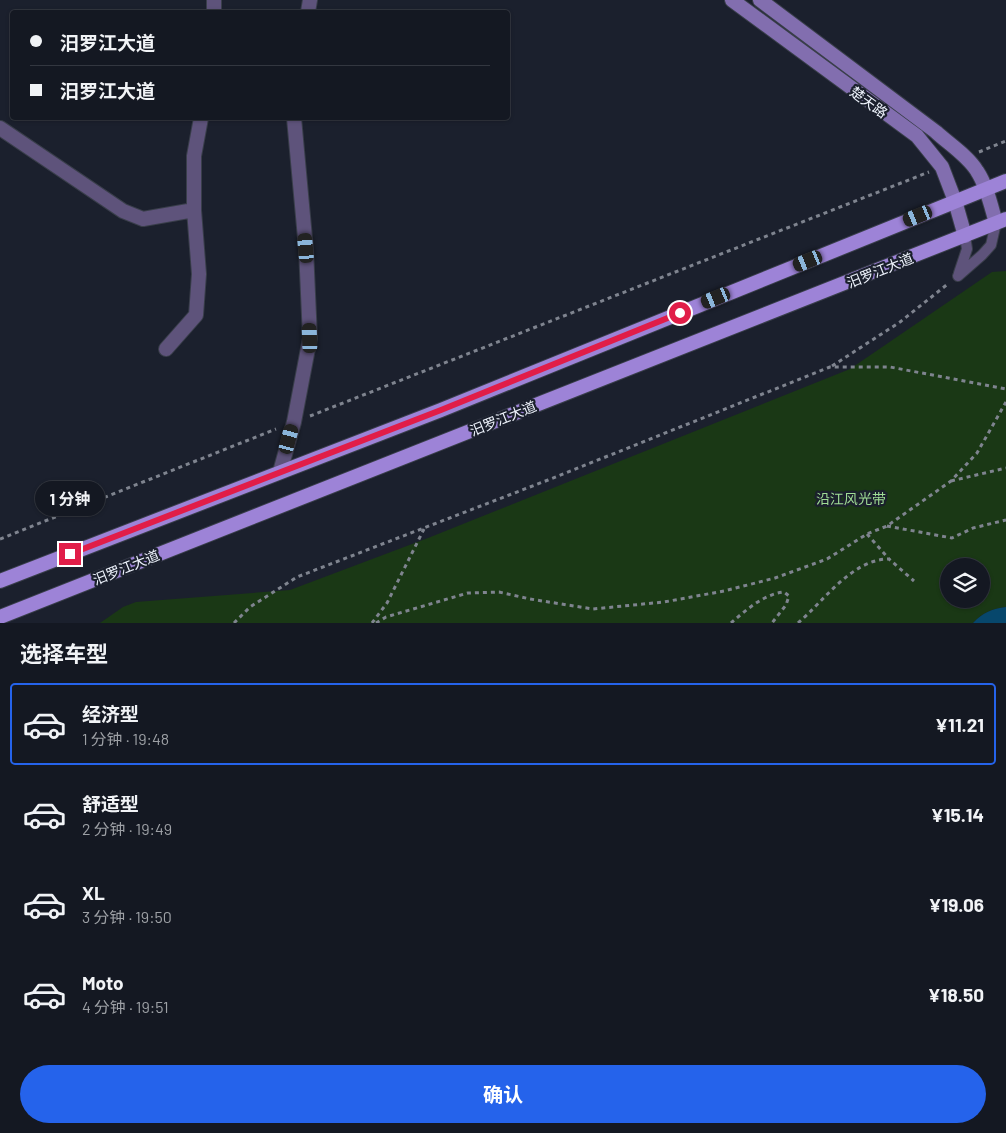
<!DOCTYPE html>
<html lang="zh">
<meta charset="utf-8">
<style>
body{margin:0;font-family:Barlow,"Noto Sans SC",sans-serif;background:#1d212a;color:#f1f3f6;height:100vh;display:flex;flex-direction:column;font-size:19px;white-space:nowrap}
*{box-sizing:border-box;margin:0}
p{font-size:16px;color:#9da0a5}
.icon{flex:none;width:28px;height:28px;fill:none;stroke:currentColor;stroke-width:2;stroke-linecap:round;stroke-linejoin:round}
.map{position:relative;height:623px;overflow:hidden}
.details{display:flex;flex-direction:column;background:#141822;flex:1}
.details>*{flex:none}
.guide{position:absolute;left:10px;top:10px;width:500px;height:110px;border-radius:5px;box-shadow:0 1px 4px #0004,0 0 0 1px #333740;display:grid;align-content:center;height:110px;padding:0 20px;background:#141822}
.buttons{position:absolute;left:940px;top:558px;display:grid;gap:10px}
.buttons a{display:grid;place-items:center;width:50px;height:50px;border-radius:50%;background:#141822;box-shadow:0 1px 4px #0004,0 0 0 1px #333740;font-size:25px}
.end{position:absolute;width:22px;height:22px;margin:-11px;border:6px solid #e11d48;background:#fff;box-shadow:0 0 0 2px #fff}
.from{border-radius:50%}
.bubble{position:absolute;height:35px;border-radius:18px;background:#141822;box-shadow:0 1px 4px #0004,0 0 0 1px #333740;font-size:16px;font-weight:700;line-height:35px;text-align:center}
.car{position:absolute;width:15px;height:30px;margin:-15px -8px;border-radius:6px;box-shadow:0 0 4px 1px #0007;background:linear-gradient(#222 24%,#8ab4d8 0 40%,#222 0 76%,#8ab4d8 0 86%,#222 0)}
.guide b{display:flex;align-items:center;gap:18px;height:48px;font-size:19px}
.guide b+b{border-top:1px solid #333740}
.guide i{width:12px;height:12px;background:#f1f3f6}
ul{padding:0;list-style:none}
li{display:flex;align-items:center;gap:15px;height:82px;margin:0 10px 8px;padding:0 10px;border:2px solid transparent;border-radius:5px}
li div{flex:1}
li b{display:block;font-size:19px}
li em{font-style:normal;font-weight:700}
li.current{border-color:#2563eb}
li>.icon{width:45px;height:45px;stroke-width:1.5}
h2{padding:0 20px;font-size:22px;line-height:60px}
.action{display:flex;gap:10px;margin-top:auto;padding:10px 20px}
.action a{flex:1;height:58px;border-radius:30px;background:#2563eb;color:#fff;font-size:20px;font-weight:700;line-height:58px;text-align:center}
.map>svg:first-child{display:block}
.green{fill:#1a3815;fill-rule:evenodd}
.water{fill:#07476c}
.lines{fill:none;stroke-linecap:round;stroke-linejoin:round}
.service-casing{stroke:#393e4a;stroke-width:12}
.minor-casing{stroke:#393e4a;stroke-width:16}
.secondary-casing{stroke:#393e4a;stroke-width:16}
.primary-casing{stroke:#393e4a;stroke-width:16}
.path{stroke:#7f848f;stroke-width:3;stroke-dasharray:4 4;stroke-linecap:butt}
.service{stroke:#5e537b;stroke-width:10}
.minor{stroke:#5e537b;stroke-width:14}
.secondary{stroke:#826eaf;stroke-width:14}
.primary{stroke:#9d83d7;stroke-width:14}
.route{stroke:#e11d48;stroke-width:6}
.labels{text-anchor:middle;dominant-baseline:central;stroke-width:4.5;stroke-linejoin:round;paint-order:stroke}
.street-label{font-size:14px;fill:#eff4fd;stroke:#1b202d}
.park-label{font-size:14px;fill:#a0dd95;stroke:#1b202d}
</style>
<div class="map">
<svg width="1006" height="623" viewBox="0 0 1006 623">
<rect width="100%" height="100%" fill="#1b202d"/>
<path class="green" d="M 1006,271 L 1006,607 C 992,609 983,612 973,623 L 100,623 L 123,607 L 136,602 L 290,590 L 428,538 L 850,369 L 992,272 ZM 949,566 L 981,566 L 981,599 L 949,599 Z"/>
<path class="water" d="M 1006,607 L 1006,623 L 973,623 C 983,612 992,609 1006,607 Z"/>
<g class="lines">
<defs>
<path id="service" d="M 959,273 L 967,249 L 965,236
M 958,276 L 982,255 L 991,245 L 996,223"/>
<path id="minor" d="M 214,12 L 214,0
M 308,12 L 310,0
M 0,128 L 123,211 L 143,219 L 194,210
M 166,349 L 196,315 L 199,274 L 194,210 L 194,156 L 201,118
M 280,472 L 294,422 L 310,338 L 306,249 L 294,118"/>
<path id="secondary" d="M 732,0 L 917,136 L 942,167 L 955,201 L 965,236
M 760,0 L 936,132 C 949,144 968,156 977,171 C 987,186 991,206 996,223"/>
<path id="primary" d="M 0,581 L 441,410 L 1006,181
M 0,617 L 1006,219"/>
</defs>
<use href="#service" class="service-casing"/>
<use href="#minor" class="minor-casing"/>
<use href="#secondary" class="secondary-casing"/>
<use href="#primary" class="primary-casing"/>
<path class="path" d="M 979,152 L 1006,141
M 832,366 L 900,322 L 949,283
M 310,416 L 929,172
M 951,481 L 1006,468
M 887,526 L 952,538 L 973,528 L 1006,520
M 867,534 L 889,559
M 0,539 L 276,429
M 234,623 L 250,607 L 297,577 L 548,480 L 830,367 L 890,367 L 1006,389
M 372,623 L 387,603 L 424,529
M 376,623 L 386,617 L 468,593 L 499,592 L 530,599 L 593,609 L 664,602 L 724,591 L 775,578 L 827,559 L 867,534 L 887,526 L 951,481 L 977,453 L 1006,402
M 731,623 C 746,610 764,594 784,592 L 789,596 L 786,605 L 772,623
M 798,623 C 824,601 852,559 889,559 L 914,581"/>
<use href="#service" class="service"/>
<use href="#minor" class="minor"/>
<use href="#secondary" class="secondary"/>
<use href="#primary" class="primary"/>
</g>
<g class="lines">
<path class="route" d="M 70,554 L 441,410 L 680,313"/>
</g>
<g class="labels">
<g class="street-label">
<text transform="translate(869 102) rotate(36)">楚天路</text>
<text transform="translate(880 270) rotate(-22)">汨罗江大道</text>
<text transform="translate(503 418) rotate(-22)">汨罗江大道</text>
<text transform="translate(126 567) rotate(-22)">汨罗江大道</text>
</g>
<g class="park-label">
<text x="851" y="498">沿江风光带</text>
</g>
</g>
</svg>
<div class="buttons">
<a><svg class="icon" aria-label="layers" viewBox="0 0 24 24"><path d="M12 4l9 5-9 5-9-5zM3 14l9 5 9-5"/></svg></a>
</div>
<i class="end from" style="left:680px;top:313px"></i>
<i class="end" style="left:70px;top:554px"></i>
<div class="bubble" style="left:35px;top:481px;width:70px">1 分钟</div>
<i class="car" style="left:918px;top:216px;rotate:248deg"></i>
<i class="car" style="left:306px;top:248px;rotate:355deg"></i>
<i class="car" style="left:808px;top:261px;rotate:248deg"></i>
<i class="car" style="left:716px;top:298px;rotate:248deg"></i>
<i class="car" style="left:310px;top:338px;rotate:358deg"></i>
<i class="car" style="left:289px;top:439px;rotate:15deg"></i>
<div class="guide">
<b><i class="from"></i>汨罗江大道</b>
<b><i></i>汨罗江大道</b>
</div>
</div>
<section class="details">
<h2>选择车型</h2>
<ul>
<li class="current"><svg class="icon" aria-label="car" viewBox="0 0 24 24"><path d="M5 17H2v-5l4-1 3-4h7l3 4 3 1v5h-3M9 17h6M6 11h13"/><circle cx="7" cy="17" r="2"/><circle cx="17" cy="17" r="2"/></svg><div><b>经济型</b><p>1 分钟 · 19:48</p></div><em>¥11.21</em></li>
<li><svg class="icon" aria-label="car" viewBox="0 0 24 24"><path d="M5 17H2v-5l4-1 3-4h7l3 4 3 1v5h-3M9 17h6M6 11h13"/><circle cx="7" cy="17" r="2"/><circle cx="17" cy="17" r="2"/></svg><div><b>舒适型</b><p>2 分钟 · 19:49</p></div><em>¥15.14</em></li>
<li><svg class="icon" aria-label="car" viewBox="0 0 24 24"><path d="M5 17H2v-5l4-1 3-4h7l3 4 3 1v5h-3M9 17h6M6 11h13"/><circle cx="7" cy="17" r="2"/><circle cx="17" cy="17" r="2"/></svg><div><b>XL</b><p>3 分钟 · 19:50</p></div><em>¥19.06</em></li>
<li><svg class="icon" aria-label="car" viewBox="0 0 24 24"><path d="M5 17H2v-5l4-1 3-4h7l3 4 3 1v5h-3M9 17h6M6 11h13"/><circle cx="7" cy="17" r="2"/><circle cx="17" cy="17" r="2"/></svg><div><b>Moto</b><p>4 分钟 · 19:51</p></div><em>¥18.50</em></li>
</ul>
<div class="action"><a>确认</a></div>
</section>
